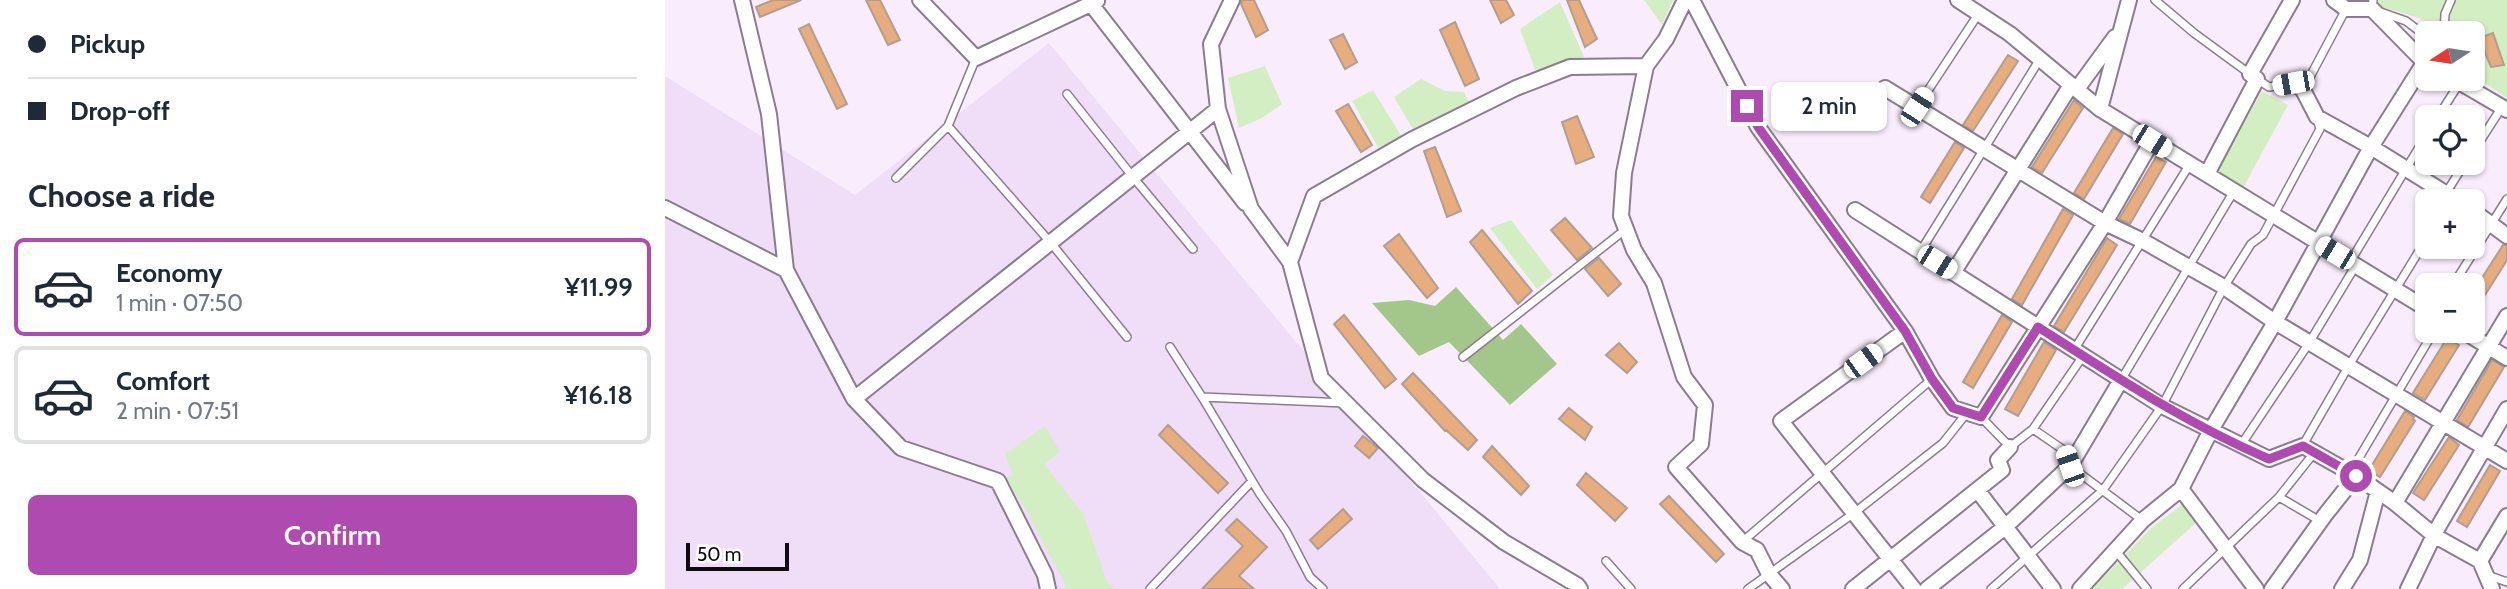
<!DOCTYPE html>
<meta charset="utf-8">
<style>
body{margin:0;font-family:Cabin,sans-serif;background:#f6f6f7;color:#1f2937;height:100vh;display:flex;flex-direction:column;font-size:26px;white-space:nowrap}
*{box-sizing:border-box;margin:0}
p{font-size:23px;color:#747a83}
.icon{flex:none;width:38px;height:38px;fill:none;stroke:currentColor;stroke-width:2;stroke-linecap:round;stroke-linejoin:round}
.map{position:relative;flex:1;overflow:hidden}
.panel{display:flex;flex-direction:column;background:#fff;width:665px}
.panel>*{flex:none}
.guide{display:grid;align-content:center;height:154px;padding:0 28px;background:#fff}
.needle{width:46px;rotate:258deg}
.fabs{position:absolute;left:1750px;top:21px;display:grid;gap:14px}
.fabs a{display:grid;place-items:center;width:70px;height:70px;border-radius:10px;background:#fff;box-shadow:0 2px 5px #0004;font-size:35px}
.scale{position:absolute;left:21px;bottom:18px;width:103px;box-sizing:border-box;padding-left:7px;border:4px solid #100b12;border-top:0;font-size:19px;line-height:24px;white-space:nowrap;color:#100b12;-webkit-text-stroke:5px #fff;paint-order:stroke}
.end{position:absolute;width:32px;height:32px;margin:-16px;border:9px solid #ae4ab0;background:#fff;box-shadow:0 0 0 4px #fff}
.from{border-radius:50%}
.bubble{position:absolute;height:49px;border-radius:10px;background:#fff;box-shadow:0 2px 5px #0004;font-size:23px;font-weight:600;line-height:49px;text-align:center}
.car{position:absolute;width:21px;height:42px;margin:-21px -10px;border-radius:9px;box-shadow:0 0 5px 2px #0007;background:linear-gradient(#fff 24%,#345 0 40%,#fff 0 76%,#345 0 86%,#fff 0)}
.guide b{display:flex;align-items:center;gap:24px;height:66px;font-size:26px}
.guide b+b{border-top:2px solid #e0e1e3}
.guide i{width:18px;height:18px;background:#1f2937}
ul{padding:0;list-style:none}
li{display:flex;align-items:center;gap:21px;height:98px;margin:0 14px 10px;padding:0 14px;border:4px solid #e0e1e3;border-radius:10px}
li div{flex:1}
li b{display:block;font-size:26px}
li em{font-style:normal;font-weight:600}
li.current{border-color:#ae4ab0}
li>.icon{width:63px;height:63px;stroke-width:1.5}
h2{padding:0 28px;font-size:32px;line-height:84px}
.cta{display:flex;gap:14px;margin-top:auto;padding:14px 28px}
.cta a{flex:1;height:80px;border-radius:10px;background:#ae4ab0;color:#fff;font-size:28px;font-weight:600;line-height:80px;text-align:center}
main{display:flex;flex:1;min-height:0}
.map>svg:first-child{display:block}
.built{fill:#f0ddf7}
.green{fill:#d4eec3}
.forest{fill:#a3c78a}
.building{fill:#e7ad7e;stroke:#b29e90;stroke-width:2}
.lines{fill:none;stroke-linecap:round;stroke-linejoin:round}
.lane-casing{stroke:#8a7d8e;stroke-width:10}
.street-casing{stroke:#8a7d8e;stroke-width:18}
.lane{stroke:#fff;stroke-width:7}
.street{stroke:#fff;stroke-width:14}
.route{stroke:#ae4ab0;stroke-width:9}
</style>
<main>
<section class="panel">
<div class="guide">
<b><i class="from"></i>Pickup</b>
<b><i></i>Drop-off</b>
</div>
<h2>Choose a ride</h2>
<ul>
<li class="current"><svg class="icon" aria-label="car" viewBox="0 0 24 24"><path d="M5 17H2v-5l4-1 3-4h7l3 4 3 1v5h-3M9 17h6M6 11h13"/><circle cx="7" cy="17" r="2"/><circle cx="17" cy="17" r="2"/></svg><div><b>Economy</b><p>1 min · 07:50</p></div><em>¥11.99</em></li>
<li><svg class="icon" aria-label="car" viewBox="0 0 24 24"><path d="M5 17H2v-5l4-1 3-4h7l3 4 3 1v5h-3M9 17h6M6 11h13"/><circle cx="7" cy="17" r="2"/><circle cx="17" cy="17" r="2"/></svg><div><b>Comfort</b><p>2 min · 07:51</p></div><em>¥16.18</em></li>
</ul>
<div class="cta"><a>Confirm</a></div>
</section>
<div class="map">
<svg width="1842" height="589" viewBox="0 0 1842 589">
<rect width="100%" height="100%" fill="#f9edfd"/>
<path class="built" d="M 384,43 L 835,589 L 0,589 L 0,76 L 190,195 Z"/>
<path class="green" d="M 979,0 L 1008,0 L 997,25 Z
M 1694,0 L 1842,0 L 1842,98 L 1815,80 L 1808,72 L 1808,33 L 1771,33 L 1754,18 Z
M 895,2 L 919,57 L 871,72 L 855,29 Z
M 600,66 L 617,104 L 597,118 L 574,128 L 563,78 Z
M 756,79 L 780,91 L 799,92 L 805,104 L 749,131 L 729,97 Z
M 708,90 L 737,137 L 715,151 L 687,101 Z
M 1597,91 L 1623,105 L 1578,188 L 1552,173 Z
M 846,220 L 888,275 L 872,289 L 825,228 Z
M 380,426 L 395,452 L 379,464 L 419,515 L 442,582 L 450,589 L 400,589 L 399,582 L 360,508 L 340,478 L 348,475 L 340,454 Z
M 1518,504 L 1531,523 L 1457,589 L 1427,589 L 1487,527 Z"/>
<path class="forest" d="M 791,287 L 838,340 L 856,324 L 892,364 L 845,405 L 784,342 L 754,356 L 707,303 L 744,300 L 770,306 Z"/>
<path class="building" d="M 108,0 L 136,0 L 95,17 L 91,7 Z
M 201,0 L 215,0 L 235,40 L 223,45 Z
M 577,0 L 589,0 L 603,30 L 591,37 L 576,4 Z
M 825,0 L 841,0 L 849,15 L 836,23 Z
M 902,0 L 914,0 L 932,39 L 920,47 Z
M 790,22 L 814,79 L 800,86 L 775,30 Z
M 144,24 L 182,104 L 172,109 L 134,29 Z
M 1828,33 L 1839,65 L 1826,67 L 1814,38 Z
M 678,34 L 692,62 L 680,69 L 665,40 Z
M 1343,55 L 1353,61 L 1308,131 L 1298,125 Z
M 1409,100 L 1418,108 L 1377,173 L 1367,167 Z
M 683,104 L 707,145 L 696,152 L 671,111 Z
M 912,116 L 929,157 L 911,164 L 897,122 Z
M 1448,128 L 1458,134 L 1419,199 L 1409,193 Z
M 1290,142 L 1299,148 L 1265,203 L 1256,197 Z
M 770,147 L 796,211 L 782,217 L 759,151 Z
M 1491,157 L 1501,162 L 1465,224 L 1454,219 Z
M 1398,209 L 1408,215 L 1357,305 L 1347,299 Z
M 900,218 L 927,248 L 912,260 L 886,230 Z
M 817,230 L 867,291 L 853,304 L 805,242 Z
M 734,234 L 773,288 L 762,298 L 719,246 Z
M 1442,238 L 1452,245 L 1399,332 L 1389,326 Z
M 1838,245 L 1842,245 L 1842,260 L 1808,314 L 1808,292 Z
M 934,258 L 956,284 L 943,296 L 920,269 Z
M 679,315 L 731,379 L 720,388 L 669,324 Z
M 1337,315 L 1347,322 L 1308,388 L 1298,382 Z
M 1782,338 L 1794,345 L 1760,400 L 1748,393 Z
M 1379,342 L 1391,350 L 1353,416 L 1340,409 Z
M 954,343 L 972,362 L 962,373 L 941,355 Z
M 1827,360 L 1839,367 L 1803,427 L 1792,420 Z
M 748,373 L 812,440 L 803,450 L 781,430 L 780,431 L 737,384 Z
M 904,408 L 927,427 L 920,440 L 894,419 Z
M 1740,411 L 1749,417 L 1748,419 L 1750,421 L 1715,477 L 1704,470 Z
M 503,425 L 563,483 L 553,493 L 494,435 Z
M 698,436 L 713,448 L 704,458 L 690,446 Z
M 1784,437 L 1794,445 L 1759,500 L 1748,493 Z
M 827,446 L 864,486 L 856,495 L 818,457 Z
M 1825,465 L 1835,471 L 1802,527 L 1792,521 Z
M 921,473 L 962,508 L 950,521 L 912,485 Z
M 1004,496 L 1059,554 L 1051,562 L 995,504 Z
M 678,509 L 687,519 L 653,549 L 645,540 Z
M 572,519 L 602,547 L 574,576 L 589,589 L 537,589 L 578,546 L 561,530 Z"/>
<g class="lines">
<defs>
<path id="lane" d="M 1490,0 L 1529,33 L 1585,74
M 1708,0 L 1707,9 L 1741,21 L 1762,37
M 1779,33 L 1780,14 L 1786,0
M 1592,79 L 1604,87 L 1628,83
M 1638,90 L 1681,9
M 402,94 L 468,177 L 528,249
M 1252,107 L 1314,13
M 1773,117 L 1795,82
M 283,126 L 386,243 L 462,337
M 1808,152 L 1837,107
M 231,178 L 283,126 L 311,58
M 1781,193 L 1800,163
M 1255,252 L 1375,59
M 1685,262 L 1762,134
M 1788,285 L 1842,199
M 505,347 L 537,397 L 680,403
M 1409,350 L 1525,164
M 798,357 L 961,229
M 1456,380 L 1569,191
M 537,397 L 595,494 L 621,531 L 645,577 L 658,589
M 1316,417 L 1345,447 L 1368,429 L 1400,451 L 1405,466 L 1477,520
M 1368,429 L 1418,356
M 1576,445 L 1644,343 L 1691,265
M 1638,445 L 1683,367 L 1762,238
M 1685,473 L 1769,331
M 1614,497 L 1655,521
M 1077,542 L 1267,379
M 1451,551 L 1482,589
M 941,561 L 966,589
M 1822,575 L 1842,582
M 485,589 L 587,481
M 1083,589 L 1189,513 L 1278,443 L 1301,414
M 1326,589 L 1438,490 L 1497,406 L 1559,287 L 1586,244 L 1598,235 L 1655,129 L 1652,118
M 1518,589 L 1614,497 L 1649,453"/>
<path id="street" d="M 77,0 L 104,114 L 121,270 L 189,399 L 553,109
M 255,0 L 311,58 L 432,1
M 567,0 L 546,44 L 553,109 L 586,209 L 625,262
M 1020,0 L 1001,39 L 981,66 L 959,173 L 956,216 L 969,250 L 989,283 L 1019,377 L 1040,405 L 1036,444 L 1011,467 L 1077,542 L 1092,550 L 1104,574 L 1117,589
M 1027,0 L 1093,127 L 1240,331 L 1267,379 L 1288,408 L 1316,417 L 1440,223 L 1487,141
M 1293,0 L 1345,34 L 1435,109 L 1762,309
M 1669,0 L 1681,9 L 1707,9 L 1762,65
M 426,4 L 580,203
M 1789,79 L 1842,110
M 1628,83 L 1638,90 L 1652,117 L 1706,147 L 1793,201
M 1220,88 L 1440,223 L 1478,241 L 1559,287 L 1610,322 L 1842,461
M 1412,89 L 1450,37
M 1435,109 L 1464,0
M 1542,174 L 1592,79 L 1585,74 L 1627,0
M 0,208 L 121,270
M 1190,210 L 1497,406 L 1604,459 L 1638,446 L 1691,476 L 1730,503 L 1770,536 L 1815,561
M 1808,211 L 1842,236
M 1288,273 L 1406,85
M 1240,331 L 1116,421 L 1249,589
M 1798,331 L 1842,358
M 189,399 L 236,448 L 333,481 L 380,575 L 383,589
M 1516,489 L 1591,589
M 1313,491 L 1388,589
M 1730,503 L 1842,316
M 915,589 L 912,585 L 839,542 L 758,480 L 656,378 L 625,262 L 649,196 L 746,140 L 851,88 L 905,67 L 981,66
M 1188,589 L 1337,470 L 1333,460 L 1345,447
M 1262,589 L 1340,527 L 1405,466 L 1456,380
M 1415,589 L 1478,520 L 1516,489 L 1546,430 L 1610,322 L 1706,147 L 1759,63
M 1607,589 L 1660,515 L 1691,476
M 1677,589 L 1695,560 L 1713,491
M 1743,589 L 1772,529 L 1842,409
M 1827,589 L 1815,561 L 1842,516"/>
</defs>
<use href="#lane" class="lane-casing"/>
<use href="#street" class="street-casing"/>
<use href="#lane" class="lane"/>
<use href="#street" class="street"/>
</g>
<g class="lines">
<path class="route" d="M 1082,106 L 1093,127 L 1240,331 L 1267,379 L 1288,408 L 1316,417 L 1373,327 C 1448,375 1522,424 1604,459 L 1638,446 L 1691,476"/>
</g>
</svg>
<div class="fabs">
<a><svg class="needle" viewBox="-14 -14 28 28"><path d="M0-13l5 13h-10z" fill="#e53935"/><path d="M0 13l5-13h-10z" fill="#747a83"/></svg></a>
<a><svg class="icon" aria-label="locate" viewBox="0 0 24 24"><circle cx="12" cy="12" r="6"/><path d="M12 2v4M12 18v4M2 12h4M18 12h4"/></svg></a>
<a>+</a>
<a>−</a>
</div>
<div class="scale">50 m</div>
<i class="end from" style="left:1691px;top:476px"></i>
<i class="end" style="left:1082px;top:106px"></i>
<div class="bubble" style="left:1106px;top:82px;width:116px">2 min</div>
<i class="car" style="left:1628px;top:83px;rotate:260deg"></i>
<i class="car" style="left:1252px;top:107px;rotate:33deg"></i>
<i class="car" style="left:1487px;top:141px;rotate:122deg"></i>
<i class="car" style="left:1670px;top:253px;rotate:301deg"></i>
<i class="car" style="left:1272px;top:262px;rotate:122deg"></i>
<i class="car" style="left:1198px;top:361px;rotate:54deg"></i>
<i class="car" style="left:1405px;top:466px;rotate:341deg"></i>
</div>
</main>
